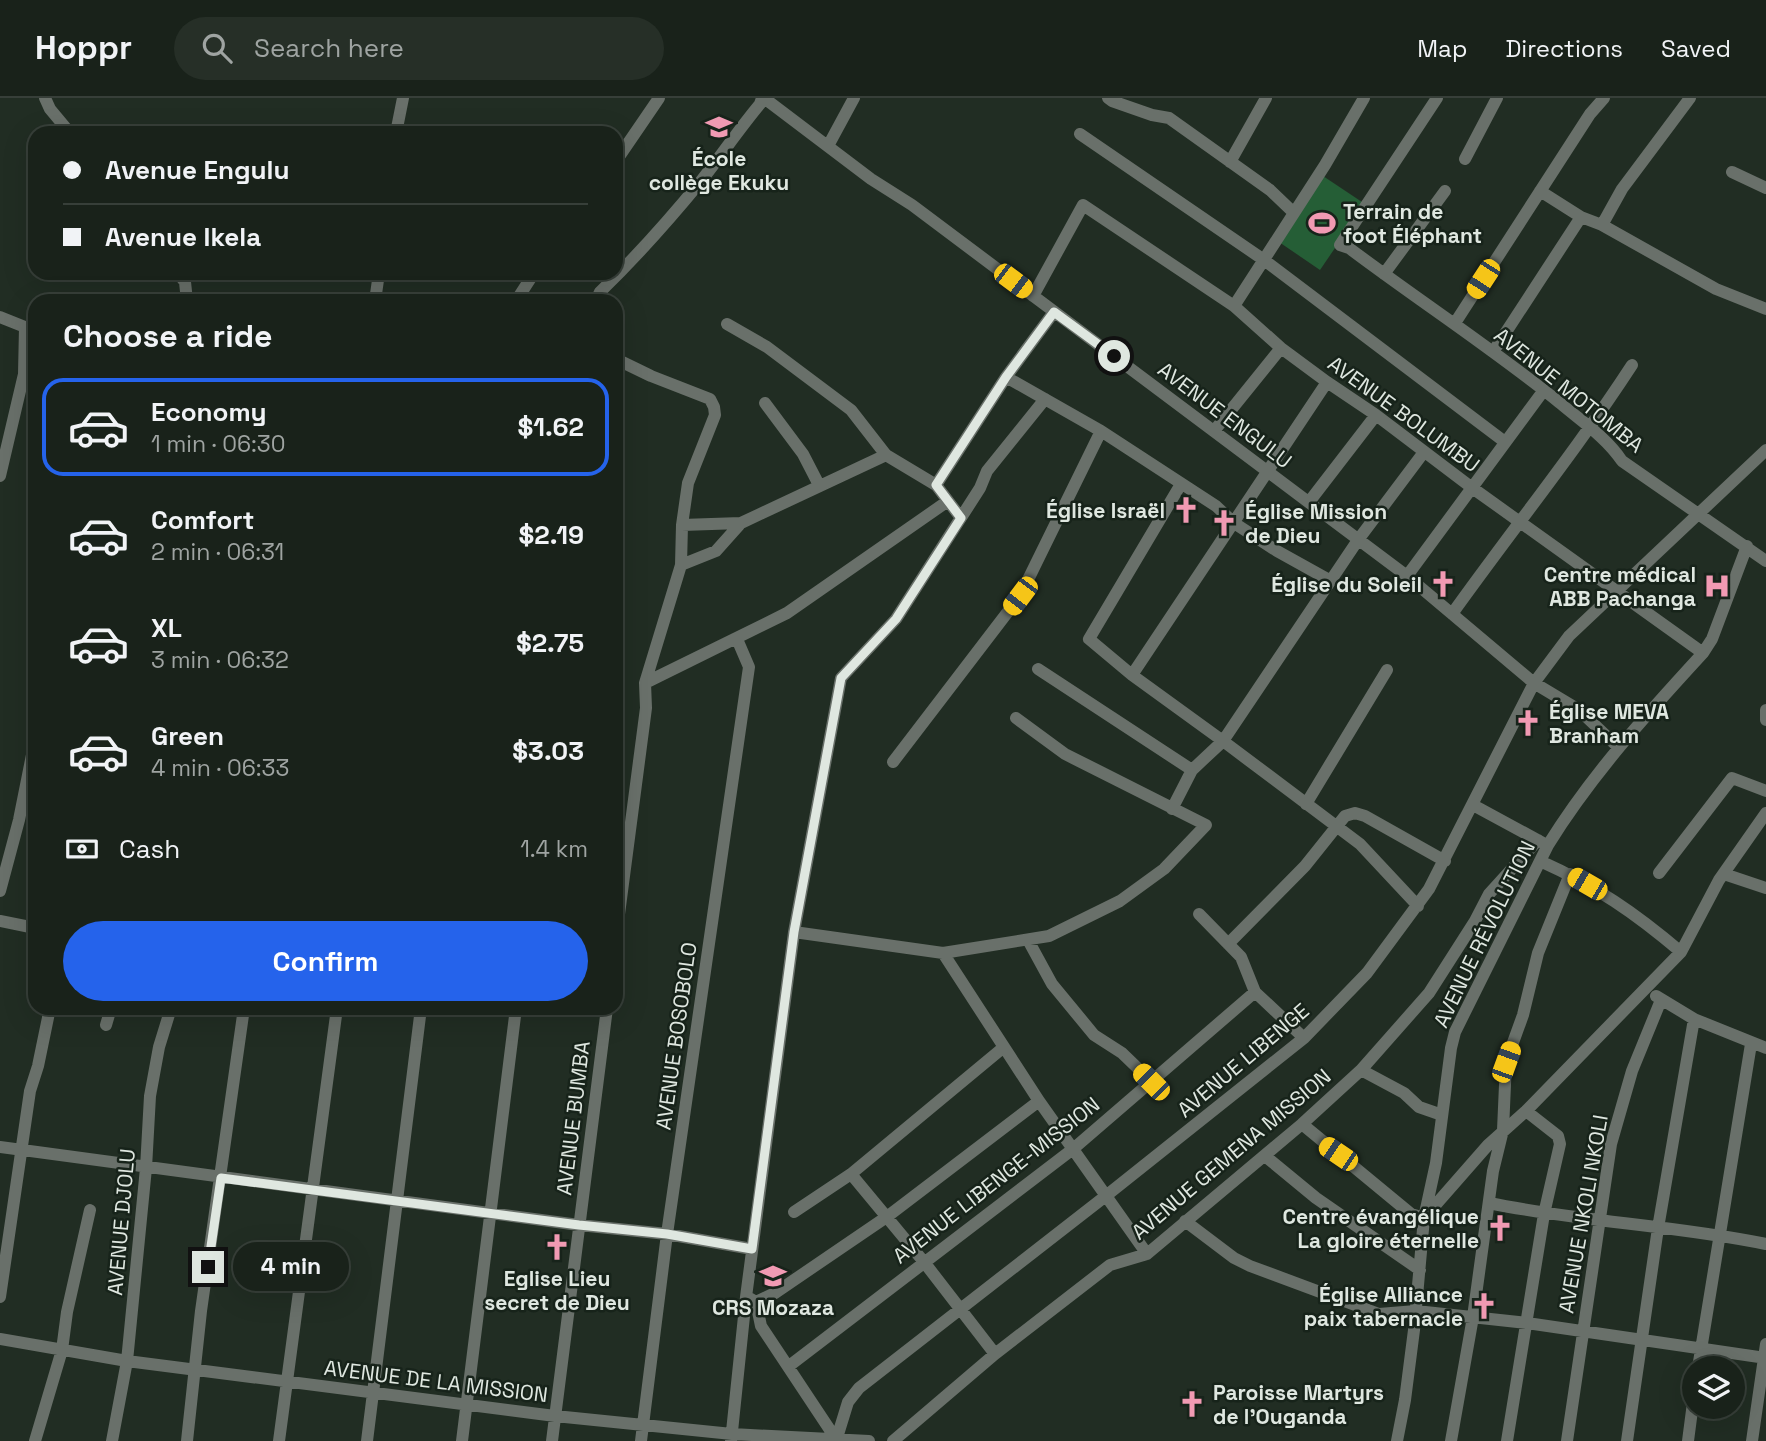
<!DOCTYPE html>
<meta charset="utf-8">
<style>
body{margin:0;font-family:"Space Grotesk",sans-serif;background:#262f27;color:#f1f3f6;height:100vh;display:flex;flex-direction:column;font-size:26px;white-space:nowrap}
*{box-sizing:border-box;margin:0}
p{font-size:23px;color:#9fa4a2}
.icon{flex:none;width:38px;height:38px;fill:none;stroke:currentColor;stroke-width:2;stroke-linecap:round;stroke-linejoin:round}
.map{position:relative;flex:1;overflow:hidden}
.side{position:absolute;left:28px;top:196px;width:595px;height:721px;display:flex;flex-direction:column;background:#19221a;border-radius:21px;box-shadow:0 7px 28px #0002,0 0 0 2px #373f39}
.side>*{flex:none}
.banner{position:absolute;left:28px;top:28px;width:595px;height:154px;border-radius:21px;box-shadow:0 7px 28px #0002,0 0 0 2px #373f39;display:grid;align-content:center;height:154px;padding:0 35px;background:#19221a}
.fabs{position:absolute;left:1682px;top:1258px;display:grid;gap:14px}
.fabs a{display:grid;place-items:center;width:63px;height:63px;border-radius:50%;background:#19221a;box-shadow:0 7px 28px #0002,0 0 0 2px #373f39;font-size:35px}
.end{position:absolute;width:32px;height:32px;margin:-16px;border:9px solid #dfe7e0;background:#111;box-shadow:0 0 0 4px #111}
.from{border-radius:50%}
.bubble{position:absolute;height:49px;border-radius:24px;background:#19221a;box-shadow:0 7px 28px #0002,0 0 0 2px #373f39;font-size:23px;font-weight:700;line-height:49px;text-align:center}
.car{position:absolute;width:21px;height:42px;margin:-21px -10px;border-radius:9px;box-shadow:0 0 5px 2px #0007;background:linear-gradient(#f5c518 24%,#345 0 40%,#f5c518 0 76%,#345 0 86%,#f5c518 0)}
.banner b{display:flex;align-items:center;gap:24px;height:66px;font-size:26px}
.banner b+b{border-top:2px solid #373f39}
.banner i{width:18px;height:18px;background:#f1f3f6}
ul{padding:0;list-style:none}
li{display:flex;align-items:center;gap:21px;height:98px;margin:0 14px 10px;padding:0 21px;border:4px solid transparent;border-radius:21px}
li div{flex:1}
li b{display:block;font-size:26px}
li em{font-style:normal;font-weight:700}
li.on{border-color:#2563eb}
li>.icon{width:63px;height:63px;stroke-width:1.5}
h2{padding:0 35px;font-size:32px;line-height:84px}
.pay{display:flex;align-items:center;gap:18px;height:77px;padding:0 35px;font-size:26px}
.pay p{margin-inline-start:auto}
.cta{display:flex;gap:14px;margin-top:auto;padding:14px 35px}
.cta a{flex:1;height:80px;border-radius:42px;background:#2563eb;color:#fff;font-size:28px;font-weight:700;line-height:80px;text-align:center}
header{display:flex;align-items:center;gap:42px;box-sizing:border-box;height:98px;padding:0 35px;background:#19221a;border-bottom:2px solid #373f39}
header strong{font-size:33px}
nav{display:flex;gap:38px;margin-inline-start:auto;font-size:24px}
.search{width:490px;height:63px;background:#262f27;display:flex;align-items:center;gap:18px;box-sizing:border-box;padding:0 24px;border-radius:38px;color:#9fa4a2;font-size:26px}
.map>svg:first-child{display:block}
.green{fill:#255e36}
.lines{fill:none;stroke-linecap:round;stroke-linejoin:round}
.minor{stroke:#69706a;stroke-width:12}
.route{stroke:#dfe7e0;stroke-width:9}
.labels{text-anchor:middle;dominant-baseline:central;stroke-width:5;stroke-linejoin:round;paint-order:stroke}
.poi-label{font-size:21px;font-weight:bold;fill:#dfe7e0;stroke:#17231a;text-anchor:end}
.street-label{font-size:21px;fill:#dfe7e0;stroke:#17231a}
</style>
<header>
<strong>Hoppr</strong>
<div class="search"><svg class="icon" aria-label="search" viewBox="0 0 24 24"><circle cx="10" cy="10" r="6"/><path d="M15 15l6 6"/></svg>Search here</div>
<nav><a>Map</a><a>Directions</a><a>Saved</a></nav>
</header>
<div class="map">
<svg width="1766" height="1343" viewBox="0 0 1766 1343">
<rect width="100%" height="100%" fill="#212d23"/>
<path class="green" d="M 1323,78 L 1365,106 L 1320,172 L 1279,144 Z"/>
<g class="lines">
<path class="minor" d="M 45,0 L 50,11 L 70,35
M 764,0 L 871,81 L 912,107 L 1407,478 L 1534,585 L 1579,612 L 1618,649
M 1108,0 L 1112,3 L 1152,17 L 1169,20 L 1270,92 L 1294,115
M 1437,0 L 1340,147 L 1349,150 C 1418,202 1492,250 1560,305 C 1581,323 1606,339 1622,363 L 1766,463
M 396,35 L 403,0
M 1080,36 L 1264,162 L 1505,344
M 828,48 L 854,0
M 1465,61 L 1497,0
M 616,63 L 659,0
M 1230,64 L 1266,0
M 1732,74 L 1766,90
M 1540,93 L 1581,119 L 1602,127 L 1716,191 L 1766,211
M 1602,127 L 1622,91 L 1690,0
M 178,175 L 185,184 L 187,203
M 1384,176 L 1445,93
M 1033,198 L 1083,107 L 1234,208 L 1281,250 L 1327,284 L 1376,317 L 1471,389 L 1703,555
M 375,203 L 379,175
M 516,203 L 534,175
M 596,203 L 600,194 C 636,159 669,122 701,83 C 721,58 739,31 760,6 L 762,0
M 1234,208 L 1325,67 L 1364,0
M 0,219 L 25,229 L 24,276 L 0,378
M 1455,225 L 1590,16 L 1604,0
M 727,226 L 767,249 L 851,312 L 886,357 L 936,387 L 961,420
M 1493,254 L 1581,119
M 616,261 L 651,278 L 710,301 L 714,309 L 715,317 L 688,385 L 682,427 L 681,467 L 645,585 L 646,610 L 616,839
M 1006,279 L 1101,333 L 1216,408 L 1234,425 L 1277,453 L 1331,483
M 765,305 L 803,356 L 819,387
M 1214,333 L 1281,250
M 1181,386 L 1089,541 L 1132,577 L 1223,643 L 1360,746 L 1418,808
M 936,387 L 1006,279 L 1054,214
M 1309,404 L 1376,317
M 682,427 L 741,425
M 681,467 L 716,453 L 741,425 L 886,357
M 1407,478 L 1544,292
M 1452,516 C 1512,432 1576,353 1632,267
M 1038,571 L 1192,672 L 1223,643 L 1358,442 L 1424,354
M 1132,577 L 1327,284
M 645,585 L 787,515 L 948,403
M 1766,612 L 1766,622
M 893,664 L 1020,498 L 1101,333
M 1306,706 L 1387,572
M 1473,707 L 1543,745
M 1172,711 L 1192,672
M 1540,763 C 1596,788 1635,815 1681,854
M 1659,775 L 1732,680 L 1766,693
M 1724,776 L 1766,790
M 0,793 L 19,722 L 35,642
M 1199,816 L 1241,859 L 1255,894 L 1304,940
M 0,823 L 35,830
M 794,834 L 943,855 L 1039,1003 L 1147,1156
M 1028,842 L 1052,886 L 1094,937 L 1122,955 L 1151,983
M 1228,846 L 1305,768 L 1345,718 L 1355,715 L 1365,718 L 1445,763
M 943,855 L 1049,838 L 1120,803 L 1164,771 L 1206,727 L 1065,656 L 1016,620
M 1656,898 L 1694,921 L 1766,950
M 106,927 L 111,910
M 1361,972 L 1404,995 L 1419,1009 L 1442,1017
M 1302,1026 L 1411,1116 L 1424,1120 L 1488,1047 L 1526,1013 L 1681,854 L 1719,782 L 1766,715
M 0,1049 L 579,1127 L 667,1136 L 752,1151
M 1265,1058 L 1316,1100 L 1420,1172
M 851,1076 L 924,1164 L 995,1256
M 1489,1105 C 1581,1124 1674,1127 1766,1146
M 794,1114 L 851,1076 L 1004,949
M 1185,1123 L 1234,1160 L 1250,1168 L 1379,1216 L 1416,1213 L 1527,1225 L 1766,1260
M 0,1199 L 30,993 L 38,968 L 50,910
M 749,1200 L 756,1204 L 761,1228 L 836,1341
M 756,1204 L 775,1195 L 888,1118 L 1039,1003
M 0,1241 L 127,1263 L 555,1318 L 732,1336 L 869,1343
M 789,1268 L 1073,1051 L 1255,894
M 1698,1270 L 1751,946
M 35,1343 L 62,1252 L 67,1214 L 90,1112
M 112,1343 L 127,1263 L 146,1070 L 150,998 L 159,949 L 171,910
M 187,1343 L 201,1213 L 244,910
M 279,1343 L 337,910
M 367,1343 L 421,910
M 462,1343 L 516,910
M 552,1343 L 607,910
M 641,1343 L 667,1136 L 749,569 L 737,541
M 731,1343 L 746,1199 L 794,834 L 841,580 L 896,521 L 980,390 L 987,373 L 1045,301
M 836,1343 L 848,1304 L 859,1290 L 1107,1097 L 1304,940 L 1367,875 L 1429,791 L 1534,585 L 1569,538 L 1766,352
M 893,1343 L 995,1256 L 1110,1167 L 1147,1156 L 1302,1026 L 1361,972 L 1429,895 L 1475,823 L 1489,796 L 1538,742
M 1397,1343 L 1405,1302 L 1414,1232 L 1424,1120 L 1436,1065 L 1451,950 L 1455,934 L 1548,747 C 1592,676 1647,616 1703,555 L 1712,541 L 1747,448
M 1451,1343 L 1473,1219 L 1493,1073 L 1503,1032 L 1506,964 L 1523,917 L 1538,855 L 1570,776
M 1507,1343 L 1544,1116 L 1560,1046 L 1558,1038 L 1526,1013
M 1567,1343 L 1611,1046 L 1632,973 L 1661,902
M 1627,1343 L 1658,1130 L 1694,921
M 1688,1343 L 1694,1297
M 1752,1343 L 1766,1246"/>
</g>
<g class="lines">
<path class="route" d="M 208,1169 L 221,1080 L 579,1127 L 667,1136 L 752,1151 L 794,834 L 841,580 L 896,521 L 961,420 L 936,387 L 1006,279 L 1054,214 L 1114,258"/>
</g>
<defs>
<symbol id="university-bare" viewBox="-9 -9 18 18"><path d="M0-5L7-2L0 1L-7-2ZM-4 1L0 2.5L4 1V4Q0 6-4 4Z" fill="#f19ab3" stroke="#17231a" stroke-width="2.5" paint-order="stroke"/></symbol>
<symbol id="stadium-bare" viewBox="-9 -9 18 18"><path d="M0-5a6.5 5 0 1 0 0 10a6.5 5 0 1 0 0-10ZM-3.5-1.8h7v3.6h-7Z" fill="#f19ab3" stroke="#17231a" stroke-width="2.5" paint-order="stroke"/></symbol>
<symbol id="church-bare" viewBox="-9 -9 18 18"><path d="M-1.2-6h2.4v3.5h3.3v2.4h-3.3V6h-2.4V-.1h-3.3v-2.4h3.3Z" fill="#f19ab3" stroke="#17231a" stroke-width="2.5" paint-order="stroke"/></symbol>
<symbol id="hospital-bare" viewBox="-9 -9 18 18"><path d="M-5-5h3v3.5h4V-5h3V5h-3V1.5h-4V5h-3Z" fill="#f19ab3" stroke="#17231a" stroke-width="2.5" paint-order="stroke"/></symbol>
<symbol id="school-bare" viewBox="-9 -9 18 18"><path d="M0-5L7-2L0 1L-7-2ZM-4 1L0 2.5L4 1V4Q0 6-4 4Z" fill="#f19ab3" stroke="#17231a" stroke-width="2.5" paint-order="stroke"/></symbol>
</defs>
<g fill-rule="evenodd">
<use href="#university-bare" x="700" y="10" width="38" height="38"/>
<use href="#stadium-bare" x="1303" y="106" width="38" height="38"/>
<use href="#church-bare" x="1167" y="393" width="38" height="38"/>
<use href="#church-bare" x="1205" y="406" width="38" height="38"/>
<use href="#church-bare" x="1424" y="467" width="38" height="38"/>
<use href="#hospital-bare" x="1698" y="469" width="38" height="38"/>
<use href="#church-bare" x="1509" y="606" width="38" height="38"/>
<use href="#church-bare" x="1481" y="1111" width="38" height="38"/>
<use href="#church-bare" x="538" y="1130" width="38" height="38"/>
<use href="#school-bare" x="754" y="1159" width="38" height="38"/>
<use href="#church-bare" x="1465" y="1189" width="38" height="38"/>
<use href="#church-bare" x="1173" y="1287" width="38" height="38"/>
</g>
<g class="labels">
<g class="poi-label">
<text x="719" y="60" text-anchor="middle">École<tspan x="719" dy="24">collège Ekuku</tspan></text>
<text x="1343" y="113" text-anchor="start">Terrain de<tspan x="1343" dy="24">foot Éléphant</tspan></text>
<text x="1165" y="412">Église Israël</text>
<text x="1245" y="413" text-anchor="start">Église Mission<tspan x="1245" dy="24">de Dieu</tspan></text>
<text x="1696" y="476">Centre médical<tspan x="1696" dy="24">ABB Pachanga</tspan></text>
<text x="1422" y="486">Église du Soleil</text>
<text x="1549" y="613" text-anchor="start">Église MEVA<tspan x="1549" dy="24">Branham</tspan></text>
<text x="1479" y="1118">Centre évangélique<tspan x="1479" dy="24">La gloire éternelle</tspan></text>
<text x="557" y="1180" text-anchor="middle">Eglise Lieu<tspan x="557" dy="24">secret de Dieu</tspan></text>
<text x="1463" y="1196">Église Alliance<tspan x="1463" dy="24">paix tabernacle</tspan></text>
<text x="773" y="1209" text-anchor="middle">CRS Mozaza</text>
<text x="1213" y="1294" text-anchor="start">Paroisse Martyrs<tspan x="1213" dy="24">de l'Ouganda</tspan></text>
</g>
<g class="street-label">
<text transform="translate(1569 292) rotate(39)">AVENUE MOTOMBA</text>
<text transform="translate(1404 316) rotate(36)">AVENUE BOLUMBU</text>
<text transform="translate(1225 317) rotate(37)">AVENUE ENGULU</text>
<text transform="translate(1484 836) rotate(-64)">AVENUE RÉVOLUTION</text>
<text transform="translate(676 938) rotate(-82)">AVENUE BOSOBOLO</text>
<text transform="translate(1243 962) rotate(-40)">AVENUE LIBENGE</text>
<text transform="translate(573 1020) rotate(-83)">AVENUE BUMBA</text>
<text transform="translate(1231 1056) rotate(-40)">AVENUE GEMENA MISSION</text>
<text transform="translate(996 1082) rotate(-38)">AVENUE LIBENGE-MISSION</text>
<text transform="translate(1583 1116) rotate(-80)">AVENUE NKOLI NKOLI</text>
<text transform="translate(121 1124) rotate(-85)">AVENUE DJOLU</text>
<text transform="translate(436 1283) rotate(7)">AVENUE DE LA MISSION</text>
</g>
</g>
</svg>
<div class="fabs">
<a><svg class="icon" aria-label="layers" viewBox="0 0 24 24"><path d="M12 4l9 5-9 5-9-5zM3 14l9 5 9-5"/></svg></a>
</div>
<i class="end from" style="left:1114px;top:258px"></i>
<i class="end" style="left:208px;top:1169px"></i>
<div class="bubble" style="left:233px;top:1144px;width:116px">4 min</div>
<i class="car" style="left:1483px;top:181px;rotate:213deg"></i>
<i class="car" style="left:1013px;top:183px;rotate:127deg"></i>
<i class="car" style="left:1020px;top:498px;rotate:217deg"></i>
<i class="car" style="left:1587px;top:786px;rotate:300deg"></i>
<i class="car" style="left:1506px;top:964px;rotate:20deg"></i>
<i class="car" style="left:1151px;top:984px;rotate:315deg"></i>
<i class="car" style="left:1338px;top:1056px;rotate:304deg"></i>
<div class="banner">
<b><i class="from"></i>Avenue Engulu</b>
<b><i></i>Avenue Ikela</b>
</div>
<section class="side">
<h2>Choose a ride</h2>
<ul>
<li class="on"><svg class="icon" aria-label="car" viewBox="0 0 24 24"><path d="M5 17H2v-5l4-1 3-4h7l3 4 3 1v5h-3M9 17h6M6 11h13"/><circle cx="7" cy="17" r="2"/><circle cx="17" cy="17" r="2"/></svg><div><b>Economy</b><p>1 min · 06:30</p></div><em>$1.62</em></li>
<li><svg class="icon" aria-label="car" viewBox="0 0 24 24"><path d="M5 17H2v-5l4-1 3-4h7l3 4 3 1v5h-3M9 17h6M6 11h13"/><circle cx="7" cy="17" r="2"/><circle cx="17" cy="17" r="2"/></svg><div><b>Comfort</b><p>2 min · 06:31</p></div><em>$2.19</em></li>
<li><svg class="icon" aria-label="car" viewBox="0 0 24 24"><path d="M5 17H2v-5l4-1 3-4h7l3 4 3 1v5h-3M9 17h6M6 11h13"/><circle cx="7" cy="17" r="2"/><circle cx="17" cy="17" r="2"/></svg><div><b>XL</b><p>3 min · 06:32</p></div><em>$2.75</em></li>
<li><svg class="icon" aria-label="car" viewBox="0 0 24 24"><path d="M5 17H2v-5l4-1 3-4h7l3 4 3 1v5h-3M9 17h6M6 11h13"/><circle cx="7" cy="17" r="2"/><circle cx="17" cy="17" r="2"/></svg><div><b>Green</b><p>4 min · 06:33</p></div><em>$3.03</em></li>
</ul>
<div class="pay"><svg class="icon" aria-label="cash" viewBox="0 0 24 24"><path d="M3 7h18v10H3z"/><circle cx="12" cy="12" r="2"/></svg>Cash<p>1.4 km</p></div>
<div class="cta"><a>Confirm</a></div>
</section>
</div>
